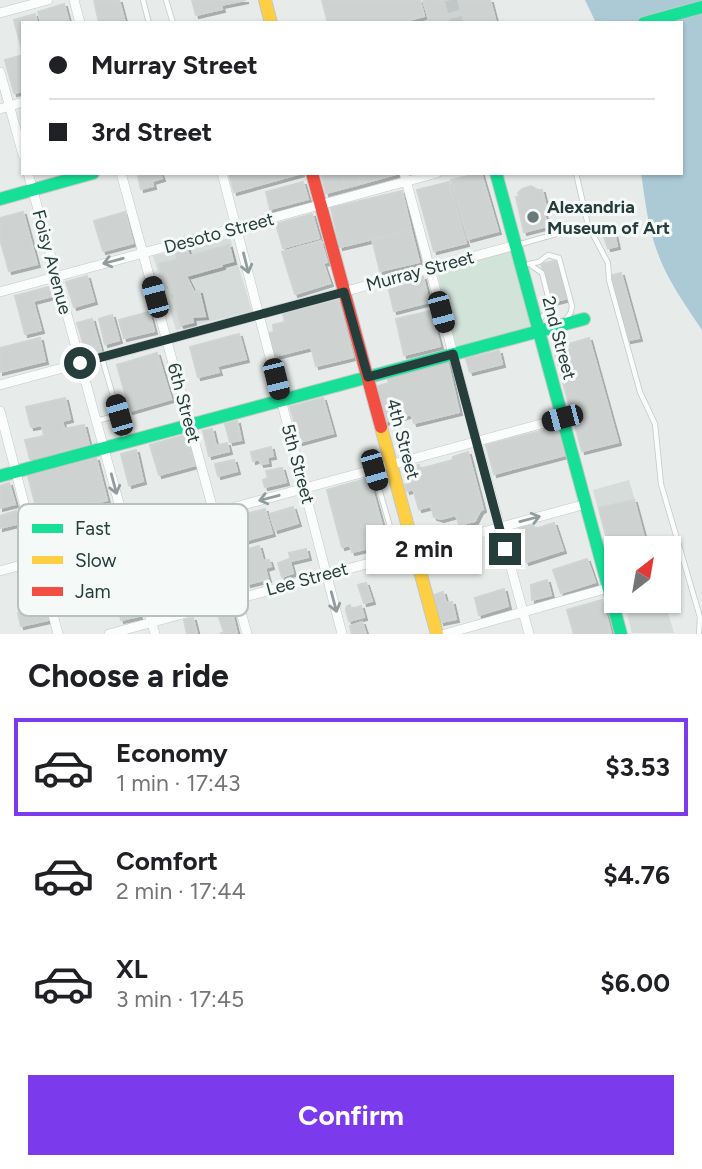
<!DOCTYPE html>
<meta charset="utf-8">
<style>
body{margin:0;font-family:Figtree,sans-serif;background:#f6f6f6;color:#202124;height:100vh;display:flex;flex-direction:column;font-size:26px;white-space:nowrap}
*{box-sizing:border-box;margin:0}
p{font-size:23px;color:#757577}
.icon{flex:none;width:38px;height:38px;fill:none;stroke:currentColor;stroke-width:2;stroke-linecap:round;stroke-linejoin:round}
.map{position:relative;height:634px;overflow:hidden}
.sheet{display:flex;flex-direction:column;background:#fff;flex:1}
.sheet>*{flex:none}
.hud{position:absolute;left:21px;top:21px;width:662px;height:154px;border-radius:0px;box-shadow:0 2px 5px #0004;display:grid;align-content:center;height:154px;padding:0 28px;background:#fff}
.needle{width:46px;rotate:31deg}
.tools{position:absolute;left:604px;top:536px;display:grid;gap:14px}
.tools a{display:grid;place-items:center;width:77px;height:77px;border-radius:0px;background:#fff;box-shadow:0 2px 5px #0004;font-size:35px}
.end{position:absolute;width:32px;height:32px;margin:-16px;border:9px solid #253e3b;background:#fff;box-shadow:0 0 0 4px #fff}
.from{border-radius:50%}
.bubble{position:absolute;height:49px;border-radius:0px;background:#fff;box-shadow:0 2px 5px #0004;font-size:23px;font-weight:700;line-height:49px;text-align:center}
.car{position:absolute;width:21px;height:42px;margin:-21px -10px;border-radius:9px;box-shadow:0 0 5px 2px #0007;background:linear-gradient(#222 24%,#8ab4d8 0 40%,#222 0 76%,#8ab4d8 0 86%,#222 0)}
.hud b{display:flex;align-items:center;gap:24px;height:66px;font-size:26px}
.hud b+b{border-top:2px solid #e0e0e0}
.hud i{width:18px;height:18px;background:#202124}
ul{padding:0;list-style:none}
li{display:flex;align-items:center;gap:21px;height:98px;margin:0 14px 10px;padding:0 14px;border:4px solid transparent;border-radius:0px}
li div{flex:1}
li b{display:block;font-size:26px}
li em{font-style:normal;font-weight:700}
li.on{border-color:#7c3aed}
li>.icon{width:63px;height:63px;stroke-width:1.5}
h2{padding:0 28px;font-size:32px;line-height:84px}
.action{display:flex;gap:14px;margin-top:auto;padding:14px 28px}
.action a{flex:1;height:80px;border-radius:0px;background:#7c3aed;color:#fff;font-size:28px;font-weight:700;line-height:80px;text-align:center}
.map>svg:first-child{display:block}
.built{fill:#d5dcda}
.green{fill:#d2e3da}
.water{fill:#accad6}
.building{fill:#ced2d1;stroke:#d0d4d3;stroke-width:2;filter:url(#shadow)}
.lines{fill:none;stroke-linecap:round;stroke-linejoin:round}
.secondary-tunnel{stroke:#c0c8c7;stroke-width:12;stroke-dasharray:12 6;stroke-linecap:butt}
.lane-casing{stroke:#c4c8c7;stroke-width:6}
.street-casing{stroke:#c4c8c7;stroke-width:10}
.fast-casing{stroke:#c1c7c5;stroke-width:14}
.slow-casing{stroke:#c1c7c5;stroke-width:14}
.jam-casing{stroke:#c1c7c5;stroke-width:14}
.lane{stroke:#fbfcfc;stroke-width:4.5}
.street{stroke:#fbfcfc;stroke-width:9}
.fast{stroke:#16e098;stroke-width:12}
.slow{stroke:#ffcf43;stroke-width:12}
.jam{stroke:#f24e42;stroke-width:12}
.oneway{stroke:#909d9c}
.route{stroke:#253e3b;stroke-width:9}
.poi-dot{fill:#697b78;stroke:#f5faf8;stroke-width:2.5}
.labels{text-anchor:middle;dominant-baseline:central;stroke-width:6;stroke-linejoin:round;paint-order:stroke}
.poi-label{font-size:18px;font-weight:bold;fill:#253e3b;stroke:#f5faf8;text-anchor:start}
.street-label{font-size:18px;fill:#253e3b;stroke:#f5faf8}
.key{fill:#f5faf8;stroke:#b7c2bf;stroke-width:2}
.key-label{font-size:19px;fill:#253e3b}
</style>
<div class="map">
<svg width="702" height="634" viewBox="0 0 702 634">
<defs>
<filter id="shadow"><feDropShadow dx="3" dy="3" stdDeviation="0" flood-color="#0004"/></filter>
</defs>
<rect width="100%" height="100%" fill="#e7ebea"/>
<path class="built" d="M 230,238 L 252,311 L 176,330 L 153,256 Z
M 629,480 L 649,548 L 616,548 L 616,577 L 593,490 Z
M 623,600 L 664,600 L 674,633 L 632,633 Z"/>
<path class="green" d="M 515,246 L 536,325 L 457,349 L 436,269 Z"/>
<path class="water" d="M 585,0 L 702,0 L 702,330 C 686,306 668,281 658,254 C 648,228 645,200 641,173 L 681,173 L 681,23 L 596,23 Z"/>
<path class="building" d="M 94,0 L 119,0 L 125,23 L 99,23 Z
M 192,0 L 246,0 L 221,5 L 222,9 L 196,15 Z
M 322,0 L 420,0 L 424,16 L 398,23 L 328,23 Z
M 423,0 L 490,0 L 496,23 L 430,23 Z
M 64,4 L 69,23 L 41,23 L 38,12 Z
M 35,14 L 37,23 L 23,23 L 22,50 L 14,20 Z
M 23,55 L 23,91 L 14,93 L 5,60 Z
M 150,173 L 160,173 L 162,178 L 152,181 L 153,186 L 141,189 L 138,176 Z
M 229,173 L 302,173 L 234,192 Z
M 321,173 L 342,173 L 345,188 L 326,193 Z
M 342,173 L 357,173 L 360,184 L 345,188 Z
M 357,173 L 396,173 L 396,174 L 360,184 Z
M 481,173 L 498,231 L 468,239 L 451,180 Z
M 303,182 L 308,199 L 270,209 L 266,192 Z
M 449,182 L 466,243 L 434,251 L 417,190 Z
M 531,186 L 538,190 L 542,190 L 546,207 L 543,208 L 547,226 L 524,232 L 516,197 L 519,197 L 518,193 L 522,189 Z
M 402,191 L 411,230 L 340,247 L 331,208 Z
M 23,212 L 37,264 L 9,271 L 0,239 L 0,218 Z
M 125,212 L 133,243 L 103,251 L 94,221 Z
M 312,214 L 319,238 L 283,248 L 276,224 Z
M 613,228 L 617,246 L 608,248 L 602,231 Z
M 411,230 L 419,262 L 380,271 L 372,239 Z
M 321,241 L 327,262 L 323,263 L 330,283 L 295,294 L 282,252 Z
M 229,245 L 233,261 L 222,264 L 222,266 L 186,276 L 194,292 L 199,291 L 205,316 L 192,317 L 193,322 L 181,325 L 173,294 L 170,294 L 168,285 L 165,285 L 159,264 L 177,259 L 176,252 L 187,248 L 189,256 Z
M 558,260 L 568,298 L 552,302 L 541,264 Z
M 621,273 L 639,338 L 628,340 L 610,276 Z
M 87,276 L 94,301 L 74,307 L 66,282 Z
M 423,277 L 429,302 L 394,311 L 388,286 Z
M 49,287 L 52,296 L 33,301 L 41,330 L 25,334 L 15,296 Z
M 338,300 L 353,357 L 316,366 L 311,347 L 275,356 L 269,333 L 274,332 L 273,325 L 285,322 L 283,314 Z
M 431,311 L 440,346 L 404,355 L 396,319 Z
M 149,312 L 154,331 L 124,338 L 119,320 Z
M 112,315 L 119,340 L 105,344 L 99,319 Z
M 92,319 L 101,351 L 87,355 L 77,323 Z
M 239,334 L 246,359 L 217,366 L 219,372 L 198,377 L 190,347 Z
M 40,338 L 45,361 L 0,372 L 0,348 Z
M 589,338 L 618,442 L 582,451 L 555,353 L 571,349 L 569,344 Z
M 499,351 L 502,364 L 470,372 L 466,359 Z
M 157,353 L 171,399 L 130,411 L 117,365 Z
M 447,360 L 459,412 L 414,423 L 411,414 L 385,422 L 375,387 L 389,383 L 387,377 Z
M 65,398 L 70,419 L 62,421 L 64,429 L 84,425 L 89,445 L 30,459 L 25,440 L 44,436 L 42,425 L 31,427 L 26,407 Z
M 323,398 L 333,433 L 300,442 L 290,407 Z
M 237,421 L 241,440 L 230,442 L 225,424 Z
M 557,427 L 565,455 L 494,474 L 486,445 Z
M 212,429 L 216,446 L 227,443 L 229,451 L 209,456 L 203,431 Z
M 186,435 L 195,465 L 159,475 L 150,445 Z
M 271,447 L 273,456 L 267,457 L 268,463 L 261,464 L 259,459 L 253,461 L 251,452 Z
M 136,450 L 143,481 L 129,485 L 121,454 Z
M 468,452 L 483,509 L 480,511 L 475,521 L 459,525 L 456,515 L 441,519 L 434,517 L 431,506 L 419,509 L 413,489 L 407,491 L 405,485 L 412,483 L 408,468 L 419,465 L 420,469 L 453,460 L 453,457 Z
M 96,458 L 107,500 L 39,518 L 28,476 Z
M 234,460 L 237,471 L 218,476 L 215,464 Z
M 282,468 L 286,482 L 265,487 L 263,480 L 268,478 L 266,471 Z
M 369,478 L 385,536 L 376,538 L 378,546 L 352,552 L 350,545 L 342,547 L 327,490 Z
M 9,483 L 15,504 L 0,508 L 0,486 Z
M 634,500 L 647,548 L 616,548 L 616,575 L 608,547 L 616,545 L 615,540 L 608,542 L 599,508 Z
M 293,507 L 298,523 L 275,530 L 270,514 Z
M 265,509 L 272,533 L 233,544 L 227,519 Z
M 16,511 L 20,523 L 0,528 L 0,516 Z
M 554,523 L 563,550 L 526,562 L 523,554 L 516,557 L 511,541 L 517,536 L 519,528 L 533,525 L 535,529 Z
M 259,546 L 263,561 L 269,560 L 271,566 L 265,568 L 268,579 L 248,584 L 239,552 Z
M 306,549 L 308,557 L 291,561 L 289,553 Z
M 289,559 L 293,573 L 282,577 L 278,563 Z
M 587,559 L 595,582 L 561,593 L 553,570 Z
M 547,580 L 551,595 L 532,600 L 531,585 Z
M 366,583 L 372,601 L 364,603 L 358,585 Z
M 504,589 L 508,606 L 479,615 L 475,598 Z
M 443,592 L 446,603 L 452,602 L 456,619 L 441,622 L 434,595 Z
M 602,600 L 611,634 L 574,634 L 567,610 Z
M 136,603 L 139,616 L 121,620 L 118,607 Z
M 350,605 L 351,609 L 361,606 L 364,617 L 349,621 L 346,610 L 347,606 Z
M 45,607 L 48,620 L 21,626 L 18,613 Z
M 231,609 L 237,634 L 220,634 L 224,632 L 218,615 L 219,612 Z
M 193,618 L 197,634 L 187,634 L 184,620 Z
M 362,622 L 366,634 L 352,634 L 350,626 Z"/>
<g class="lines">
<path class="secondary-tunnel" d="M 451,0 L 457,23"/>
<defs>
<path id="lane" d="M 143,0 L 149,23
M 166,0 L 173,23
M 576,173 L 588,225 L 608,263 L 609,280 L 640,392 L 655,424 L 661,484 L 700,617 L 699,634
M 517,245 L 588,225
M 529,264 L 539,262 L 548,255 L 559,258 L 572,306 L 571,312 L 565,321
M 532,266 L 542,273 L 550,304 L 548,311 L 539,320
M 102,358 L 126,441
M 96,421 L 119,415
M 374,471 L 393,537 L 409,533"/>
<path id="street" d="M 74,0 L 80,23
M 0,13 L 48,0
M 0,72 L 23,155
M 0,109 L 23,102
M 28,173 L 155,634
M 121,173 L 247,634
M 222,173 L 342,634
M 404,173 L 529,634
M 0,292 L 437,173
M 0,385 L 516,245
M 0,411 L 58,634
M 0,571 L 563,418
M 109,634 L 586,504
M 445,634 L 608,588"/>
<path id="fast" d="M 644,23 L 702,7
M 496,173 L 621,634
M 0,199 L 93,173
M 0,476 L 584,319"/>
<path id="slow" d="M 265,0 L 271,23
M 381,427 L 437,634"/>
<path id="jam" d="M 312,173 L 381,427"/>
</defs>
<use href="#lane" class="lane-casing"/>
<use href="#street" class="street-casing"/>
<use href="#fast" class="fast-casing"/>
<use href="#slow" class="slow-casing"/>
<use href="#jam" class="jam-casing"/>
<use href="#lane" class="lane"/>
<use href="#street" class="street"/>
<use href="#fast" class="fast"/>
<use href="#slow" class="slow"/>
<use href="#jam" class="jam"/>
</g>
<defs><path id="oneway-shaft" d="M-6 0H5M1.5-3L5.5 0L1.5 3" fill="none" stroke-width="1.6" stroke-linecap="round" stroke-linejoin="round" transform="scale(1.75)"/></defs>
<g class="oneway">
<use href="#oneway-shaft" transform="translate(113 261) rotate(165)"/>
<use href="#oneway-shaft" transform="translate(246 263) rotate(76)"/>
<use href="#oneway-shaft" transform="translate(114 484) rotate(75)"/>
<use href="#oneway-shaft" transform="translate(269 498) rotate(165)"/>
<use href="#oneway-shaft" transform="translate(530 519) rotate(-15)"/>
<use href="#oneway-shaft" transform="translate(334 602) rotate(75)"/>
</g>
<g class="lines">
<path class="route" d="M 80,363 L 344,292 L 368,377 L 453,354 L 505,549"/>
</g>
<circle class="poi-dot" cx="533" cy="217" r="7"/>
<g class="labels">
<g class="poi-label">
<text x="547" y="207">Alexandria<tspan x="547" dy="21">Museum of Art</tspan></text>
</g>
<g class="street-label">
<text transform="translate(219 233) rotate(-15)">Desoto Street</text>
<text transform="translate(52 262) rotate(75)">Foisy Avenue</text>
<text transform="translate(420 271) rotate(-15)">Murray Street</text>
<text transform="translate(559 338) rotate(75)">2nd Street</text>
<text transform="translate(184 403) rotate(75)">6th Street</text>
<text transform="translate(403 439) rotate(75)">4th Street</text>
<text transform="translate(298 464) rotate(75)">5th Street</text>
<text transform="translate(307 579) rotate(-15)">Lee Street</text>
</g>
</g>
<rect x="18" y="504" width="230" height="112" rx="10" class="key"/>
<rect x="32" y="524" width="31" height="9" fill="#16e098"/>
<rect x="32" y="556" width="31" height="8" fill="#ffcf43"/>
<rect x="32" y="587" width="31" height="9" fill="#f24e42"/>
<g class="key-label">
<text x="75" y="535">Fast</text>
<text x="75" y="567">Slow</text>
<text x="75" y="598">Jam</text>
</g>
</svg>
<div class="tools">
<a><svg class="needle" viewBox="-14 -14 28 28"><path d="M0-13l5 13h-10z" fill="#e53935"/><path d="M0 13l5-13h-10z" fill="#757577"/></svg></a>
</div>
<i class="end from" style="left:80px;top:363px"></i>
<i class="end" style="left:505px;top:549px"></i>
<div class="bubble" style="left:366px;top:525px;width:116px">2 min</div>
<i class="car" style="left:155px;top:297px;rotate:345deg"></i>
<i class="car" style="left:441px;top:312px;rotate:165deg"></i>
<i class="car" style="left:276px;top:379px;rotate:166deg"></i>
<i class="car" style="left:119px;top:415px;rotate:344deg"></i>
<i class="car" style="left:562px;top:418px;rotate:255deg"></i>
<i class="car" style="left:374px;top:470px;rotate:164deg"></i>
<div class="hud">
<b><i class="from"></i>Murray Street</b>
<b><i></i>3rd Street</b>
</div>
</div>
<section class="sheet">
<h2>Choose a ride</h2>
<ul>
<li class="on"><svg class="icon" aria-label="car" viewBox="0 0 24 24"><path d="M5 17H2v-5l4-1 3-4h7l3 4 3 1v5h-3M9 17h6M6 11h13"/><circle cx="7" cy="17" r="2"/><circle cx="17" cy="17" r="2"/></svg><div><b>Economy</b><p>1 min · 17:43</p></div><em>$3.53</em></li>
<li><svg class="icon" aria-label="car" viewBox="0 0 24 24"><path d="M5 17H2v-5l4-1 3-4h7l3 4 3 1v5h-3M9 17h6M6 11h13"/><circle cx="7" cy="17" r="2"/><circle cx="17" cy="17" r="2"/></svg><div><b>Comfort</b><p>2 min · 17:44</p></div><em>$4.76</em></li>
<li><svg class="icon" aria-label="car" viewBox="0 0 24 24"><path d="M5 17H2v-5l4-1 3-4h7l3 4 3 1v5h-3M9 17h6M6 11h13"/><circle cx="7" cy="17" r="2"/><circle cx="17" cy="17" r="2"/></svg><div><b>XL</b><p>3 min · 17:45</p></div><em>$6.00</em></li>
</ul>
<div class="action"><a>Confirm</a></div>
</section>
